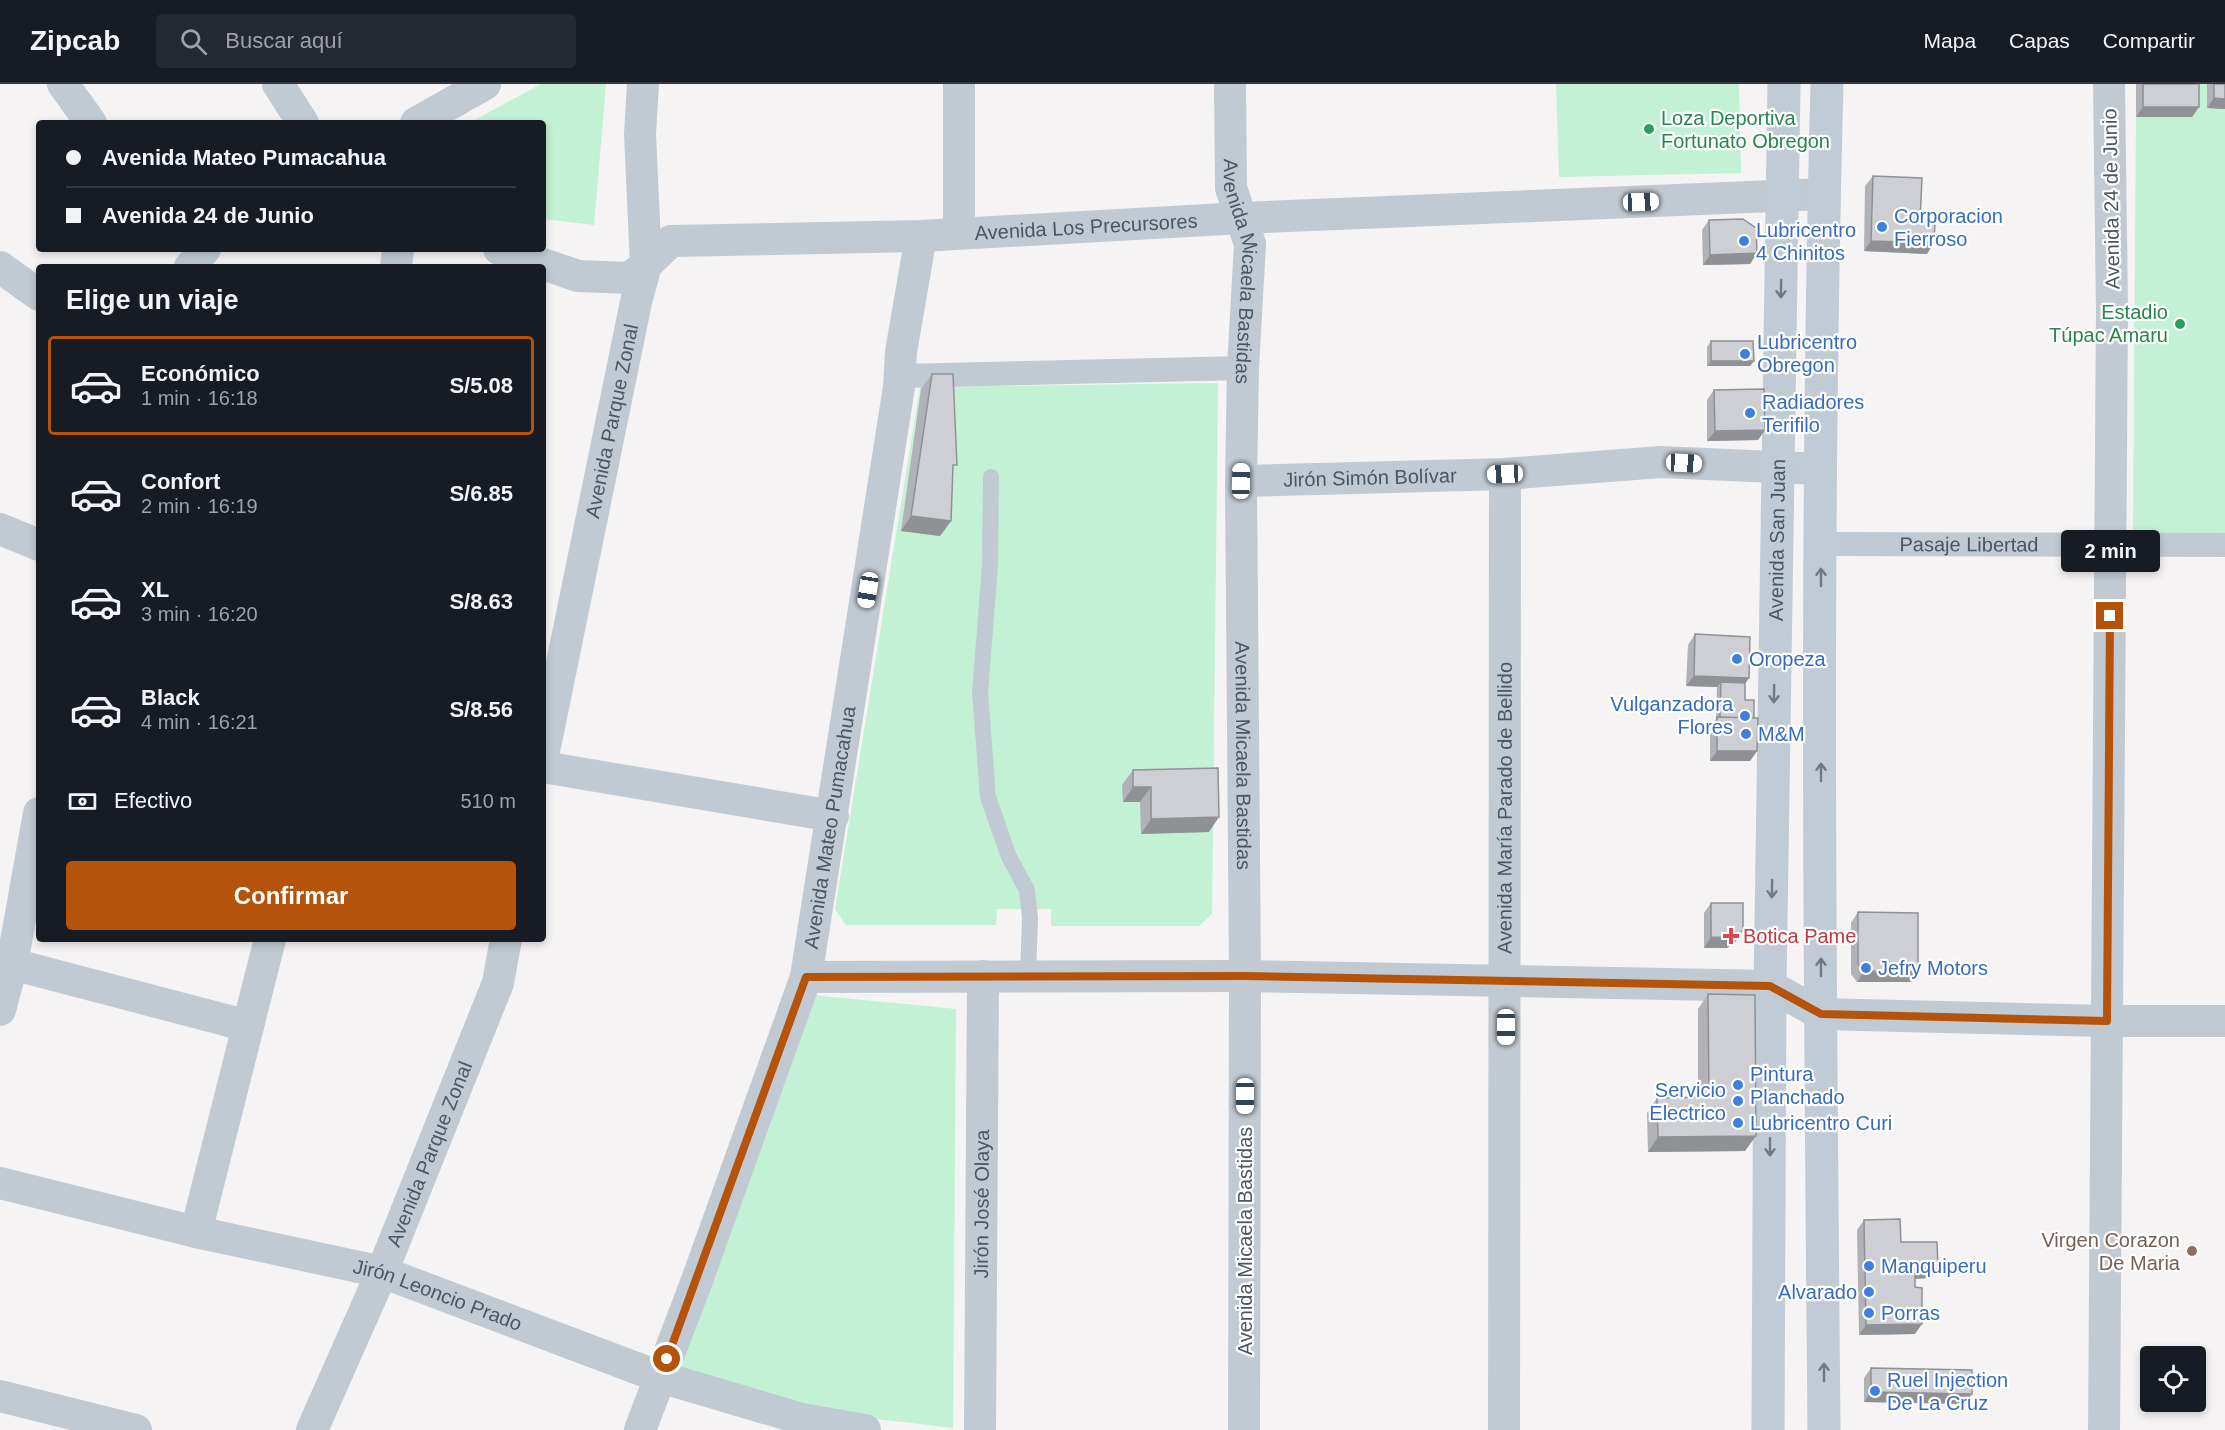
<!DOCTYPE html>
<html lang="es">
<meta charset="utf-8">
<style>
body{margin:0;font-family:Helvetica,sans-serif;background:#242831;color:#f1f3f6;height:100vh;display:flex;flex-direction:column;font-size:22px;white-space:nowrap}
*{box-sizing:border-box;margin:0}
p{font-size:20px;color:#9ea1a6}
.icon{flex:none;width:33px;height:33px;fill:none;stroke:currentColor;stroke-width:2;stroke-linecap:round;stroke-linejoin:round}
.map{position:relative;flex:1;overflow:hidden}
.panel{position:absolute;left:36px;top:180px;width:510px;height:678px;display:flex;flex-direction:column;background:#171b24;border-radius:6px;box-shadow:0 3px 9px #0003}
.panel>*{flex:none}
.hud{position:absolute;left:36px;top:36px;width:510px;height:132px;border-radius:6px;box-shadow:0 3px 9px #0003;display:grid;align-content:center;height:132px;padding:0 30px;background:#171b24}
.tools{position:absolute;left:2140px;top:1262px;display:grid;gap:12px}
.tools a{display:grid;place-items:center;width:66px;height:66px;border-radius:6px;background:#171b24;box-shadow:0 3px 9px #0003;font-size:30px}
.end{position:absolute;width:27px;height:27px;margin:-14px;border:8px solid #b45309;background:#fff;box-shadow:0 0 0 3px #fff}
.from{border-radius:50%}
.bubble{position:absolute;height:42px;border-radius:6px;background:#171b24;box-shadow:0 3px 9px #0003;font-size:20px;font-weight:800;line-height:42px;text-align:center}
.car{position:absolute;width:18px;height:36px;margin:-18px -9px;border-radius:8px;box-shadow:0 0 4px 2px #0007;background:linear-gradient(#fff 24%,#345 0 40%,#fff 0 76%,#345 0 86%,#fff 0)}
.hud b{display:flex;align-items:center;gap:21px;height:57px;font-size:22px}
.hud b+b{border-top:2px solid #363941}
.hud i{width:15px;height:15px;background:#f1f3f6}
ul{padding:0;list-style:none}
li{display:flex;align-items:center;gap:18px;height:99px;margin:0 12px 9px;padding:0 18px;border:3px solid transparent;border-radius:6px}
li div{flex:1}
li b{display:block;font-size:22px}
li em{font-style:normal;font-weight:800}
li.selected{border-color:#b45309}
li>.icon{width:54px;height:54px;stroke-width:1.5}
h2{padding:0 30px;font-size:27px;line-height:72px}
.pay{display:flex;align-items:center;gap:15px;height:66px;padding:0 30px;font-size:22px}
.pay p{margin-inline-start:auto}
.cta{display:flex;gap:12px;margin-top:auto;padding:12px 30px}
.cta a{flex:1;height:69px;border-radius:6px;background:#b45309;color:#fff;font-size:24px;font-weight:800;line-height:69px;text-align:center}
header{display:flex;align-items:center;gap:36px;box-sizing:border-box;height:84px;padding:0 30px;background:#171b24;border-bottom:2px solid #363941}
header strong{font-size:28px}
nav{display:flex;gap:33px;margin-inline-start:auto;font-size:21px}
.search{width:420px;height:54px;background:#242831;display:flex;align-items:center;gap:15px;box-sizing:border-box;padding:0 21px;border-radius:6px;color:#9ea1a6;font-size:22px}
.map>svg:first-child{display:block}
.green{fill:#c3f1d5}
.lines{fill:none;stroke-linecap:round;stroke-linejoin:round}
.service{stroke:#c1cad2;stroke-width:16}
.pedestrian{stroke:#c1cad2;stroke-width:24}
.minor{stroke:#c1cad2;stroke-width:32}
.secondary{stroke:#c1cbd6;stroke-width:33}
.wall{fill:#b0b2b7}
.shaded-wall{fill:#909195}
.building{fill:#cdcfd5;stroke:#909195;stroke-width:1.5}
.oneway{stroke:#6e7984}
.route{stroke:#b45309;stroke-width:8}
.leisure-dot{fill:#2e9e5b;stroke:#fff;stroke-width:2}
.shop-dot{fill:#3f7fe0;stroke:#fff;stroke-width:2}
.health-dot{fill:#e0444e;stroke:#fff;stroke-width:2}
.education-dot{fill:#8d6e63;stroke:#fff;stroke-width:2}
.labels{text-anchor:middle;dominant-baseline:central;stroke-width:4.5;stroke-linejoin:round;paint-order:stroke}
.leisure-label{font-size:20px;fill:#27864d;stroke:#fff;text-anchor:start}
.street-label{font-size:20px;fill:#4a5661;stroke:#fff}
.shop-label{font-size:20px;fill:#366cbe;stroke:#fff;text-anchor:start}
.health-label{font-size:20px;fill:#be3a42;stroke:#fff;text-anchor:start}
.education-label{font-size:20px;fill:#785e54;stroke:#fff;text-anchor:end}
</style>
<header>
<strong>Zipcab</strong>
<div class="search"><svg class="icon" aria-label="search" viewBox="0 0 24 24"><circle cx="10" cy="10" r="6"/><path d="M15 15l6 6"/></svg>Buscar aquí</div>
<nav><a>Mapa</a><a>Capas</a><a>Compartir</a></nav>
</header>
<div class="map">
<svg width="2225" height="1346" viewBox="0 0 2225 1346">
<rect width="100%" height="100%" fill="#f5f3f3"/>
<path class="green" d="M 541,0 L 606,0 L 594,141 L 543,135 L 543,39 L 469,39 Z
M 1556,0 L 1739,0 L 1741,89 L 1559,93 Z
M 2192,0 L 2225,0 L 2225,456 L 2137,452 L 2133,447 L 2136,33 L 2192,33 Z
M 1218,299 L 1212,830 L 1199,842 L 1051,842 L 1051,825 L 997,825 L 996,841 L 846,841 L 835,825 L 920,303 Z
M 812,911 L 956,925 L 953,1344 L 835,1330 L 676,1282 Z"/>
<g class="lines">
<path class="service" d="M 991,393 L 990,482 L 980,608 L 988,713 L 1009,773 L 1027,806 L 1030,834 L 1028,892"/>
<g class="pedestrian">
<path d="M 900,292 L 1243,284"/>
<path id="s1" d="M 1821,460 L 2225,461"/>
</g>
<g class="minor">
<path d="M 63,0 L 91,39"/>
<path d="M 278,0 L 303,39"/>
<path id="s2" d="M 1230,0 L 1231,104 L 1250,160 L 1243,284 L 1241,397 L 1245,892 L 1244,1346"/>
<path d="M 416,39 L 485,0"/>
<path d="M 959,149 L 959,0"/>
<path id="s3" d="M 499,165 L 578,192 L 629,194 L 646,181 L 671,157 L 921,152 L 1242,134 L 1824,110"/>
<path d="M 0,183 L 39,211"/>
<path d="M 190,183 L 205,165"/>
<path d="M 396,183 L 398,165"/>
<path id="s4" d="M 1241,397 L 1505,390 L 1661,378 L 1821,385"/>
<path d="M 0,445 L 39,461"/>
<path id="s5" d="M 543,672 L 636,218 L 646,181 L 640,50 L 643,0"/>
<path d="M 543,683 L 833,732"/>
<path d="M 0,875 L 12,880 L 248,942"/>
<path d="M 806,893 L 1245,892 L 1770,902 L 1821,930 L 2107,937 L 2225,937"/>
<path d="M 0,926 L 12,880 L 39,729"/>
<path id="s6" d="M 0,1099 L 196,1148 L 382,1188 L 660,1293 L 802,1335 L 865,1346"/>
<path d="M 196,1148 L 270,855"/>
<path d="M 0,1312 L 136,1346"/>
<path id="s7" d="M 312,1346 L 382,1188 L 498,899 L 506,855"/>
<path id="s8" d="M 640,1346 L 696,1199 L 806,893 L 899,303 L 901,268 L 921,152"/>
<path id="s9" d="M 980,1346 L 983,892"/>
<path id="s10" d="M 1504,1346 L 1505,390"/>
<path d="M 2104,1346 L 2112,227 L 2109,0"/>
</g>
<g class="secondary">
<path id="s11" d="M 1768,1346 L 1770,902 L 1784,0"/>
<path d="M 1824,1346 C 1820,897 1815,448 1827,0"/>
</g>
</g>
<path class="wall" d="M 2136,0 L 2199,0 L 2199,23 L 2192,33 L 2136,33 Z
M 2207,0 L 2225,0 L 2225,25 L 2207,24 Z
M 1873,92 L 1920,137 L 1927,170 L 1864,167 L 1865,102 Z
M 1709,136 L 1757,169 L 1750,180 L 1703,181 L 1702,146 Z
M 1711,257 L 1754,277 L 1750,282 L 1707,282 L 1707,263 Z
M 932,290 L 953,388 L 951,437 L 940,452 L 901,447 L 921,305 Z
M 1714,306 L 1765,346 L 1758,356 L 1707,357 L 1707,316 Z
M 1695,550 L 1749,594 L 1745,599 L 1745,616 L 1754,634 L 1757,667 L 1750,677 L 1710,677 L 1710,644 L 1716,635 L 1717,603 L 1686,602 L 1688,561 Z
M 1133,686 L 1209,748 L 1141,750 L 1140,718 L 1123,718 L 1122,701 Z
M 1711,819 L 1743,846 L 1736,857 L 1727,864 L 1704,864 L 1704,829 Z
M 1858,828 L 1911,898 L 1857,898 L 1851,890 L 1851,839 Z
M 1708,910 L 1745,1067 L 1648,1068 L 1647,1029 L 1657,1014 L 1698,1013 L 1698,925 Z
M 1864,1136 L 1901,1158 L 1938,1184 L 1930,1194 L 1915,1195 L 1915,1250 L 1859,1251 L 1857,1146 Z
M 1871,1284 L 1965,1320 L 1864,1318 L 1864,1294 Z"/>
<path class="shaded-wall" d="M 2214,14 L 2225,15 L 2225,25 L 2207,24 Z
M 2143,23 L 2199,23 L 2192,33 L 2136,33 Z
M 1871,157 L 1934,159 L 1927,170 L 1864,167 Z
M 1757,169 L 1750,180 L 1703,181 L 1710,171 Z
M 1711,277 L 1754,277 L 1750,282 L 1707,282 Z
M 1765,346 L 1758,356 L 1707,357 L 1715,347 Z
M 911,432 L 951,437 L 940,452 L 901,447 Z
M 1694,592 L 1749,594 L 1742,604 L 1721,598 L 1717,603 L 1686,602 Z
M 1717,667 L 1757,667 L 1750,677 L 1710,677 Z
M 1133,703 L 1151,703 L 1140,718 L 1123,718 Z
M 1219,733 L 1209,748 L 1141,750 L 1151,735 Z
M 1743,846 L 1736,857 L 1727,864 L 1704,864 L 1711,853 Z
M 1864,887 L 1918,888 L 1911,898 L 1857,898 Z
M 1756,1052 L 1745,1067 L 1648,1068 L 1658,1053 Z
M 1938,1184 L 1930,1194 L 1908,1195 L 1915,1185 Z
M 1922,1240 L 1915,1250 L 1859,1251 L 1866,1241 Z
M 1871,1308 L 1972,1310 L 1965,1320 L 1864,1318 Z"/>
<path class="building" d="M 2143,0 L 2199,0 L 2199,23 L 2143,23 Z
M 2214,0 L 2225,0 L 2225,15 L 2214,14 Z
M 1873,92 L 1922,94 L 1920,137 L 1935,138 L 1934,159 L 1871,157 Z
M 1743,135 L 1756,144 L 1757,169 L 1710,171 L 1709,136 Z
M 1711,257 L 1753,257 L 1754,277 L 1711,277 Z
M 932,290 L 953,290 L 957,381 L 953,381 L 951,437 L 911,432 Z
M 1764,305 L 1765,346 L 1715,347 L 1714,306 Z
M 1695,550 L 1750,553 L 1749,594 L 1694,592 Z
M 1721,598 L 1745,599 L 1745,616 L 1754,616 L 1754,634 L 1720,633 Z
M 1717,633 L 1758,634 L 1757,667 L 1717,667 Z
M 1218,684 L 1219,733 L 1151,735 L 1151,703 L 1133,703 L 1133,686 Z
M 1711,819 L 1743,819 L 1743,846 L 1734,854 L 1711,853 Z
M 1858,828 L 1918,829 L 1918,888 L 1864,887 L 1858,880 Z
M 1708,910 L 1755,911 L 1756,1052 L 1658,1053 L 1657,1014 L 1709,1013 Z
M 1900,1135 L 1901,1158 L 1937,1158 L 1938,1184 L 1915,1185 L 1915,1203 L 1922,1204 L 1922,1240 L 1866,1241 L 1864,1136 Z
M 1871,1284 L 1972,1286 L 1972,1310 L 1871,1308 Z"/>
<defs><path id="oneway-shaft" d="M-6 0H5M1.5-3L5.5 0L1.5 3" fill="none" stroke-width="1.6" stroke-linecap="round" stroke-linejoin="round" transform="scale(1.5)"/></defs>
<g class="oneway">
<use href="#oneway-shaft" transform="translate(1781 205) rotate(91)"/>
<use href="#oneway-shaft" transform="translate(1821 493) rotate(-90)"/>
<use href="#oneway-shaft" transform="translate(1774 610) rotate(91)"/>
<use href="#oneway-shaft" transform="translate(1821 688) rotate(-90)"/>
<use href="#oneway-shaft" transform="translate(1772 805) rotate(91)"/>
<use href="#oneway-shaft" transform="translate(1821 883) rotate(-90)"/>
<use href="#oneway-shaft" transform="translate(1770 1063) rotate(90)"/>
<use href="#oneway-shaft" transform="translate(1824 1288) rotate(-90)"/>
</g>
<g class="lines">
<path class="route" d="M 667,1275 L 806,893 L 1245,892 L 1770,902 L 1821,930 L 2107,937 L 2110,532"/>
</g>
<g class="leisure-dot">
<circle cx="1649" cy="45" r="6"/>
<circle cx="2180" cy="240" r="6"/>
</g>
<g class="shop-dot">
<circle cx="1882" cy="143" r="6"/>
<circle cx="1744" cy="157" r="6"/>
<circle cx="1745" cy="270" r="6"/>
<circle cx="1750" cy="329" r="6"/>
<circle cx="1737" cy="575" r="6"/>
<circle cx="1745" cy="632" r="6"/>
<circle cx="1746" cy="650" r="6"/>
<circle cx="1866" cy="884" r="6"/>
<circle cx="1738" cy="1001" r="6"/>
<circle cx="1738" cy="1017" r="6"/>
<circle cx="1738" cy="1039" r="6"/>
<circle cx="1869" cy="1182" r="6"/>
<circle cx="1869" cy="1208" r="6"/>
<circle cx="1869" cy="1229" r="6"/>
<circle cx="1875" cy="1307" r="6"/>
</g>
<path class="health-dot" d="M1728 843h6v6h6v6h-6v6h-6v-6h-6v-6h6z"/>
<circle class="education-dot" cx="2192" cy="1167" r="6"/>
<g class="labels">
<g class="leisure-label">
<text x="1661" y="34">Loza Deportiva<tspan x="1661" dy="23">Fortunato Obregon</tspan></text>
<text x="2168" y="228" text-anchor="end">Estadio<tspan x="2168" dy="23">Túpac Amaru</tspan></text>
</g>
<g class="street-label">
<text transform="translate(2111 115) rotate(-91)">Avenida 24 de Junio</text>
<text stroke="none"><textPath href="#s3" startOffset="606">Avenida Los Precursores</textPath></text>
<text stroke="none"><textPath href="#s2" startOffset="189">Avenida Micaela Bastidas</textPath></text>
<text stroke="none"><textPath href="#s5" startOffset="342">Avenida Parque Zonal</textPath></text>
<text stroke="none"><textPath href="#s4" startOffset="129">Jirón Simón Bolívar</textPath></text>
<text stroke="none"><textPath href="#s11" startOffset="890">Avenida San Juan</textPath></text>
<text stroke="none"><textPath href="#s1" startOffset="148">Pasaje Libertad</textPath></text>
<text stroke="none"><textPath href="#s2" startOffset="675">Avenida Micaela Bastidas</textPath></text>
<text stroke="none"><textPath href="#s10" startOffset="622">Avenida María Parado de Bellido</textPath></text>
<text stroke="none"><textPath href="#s8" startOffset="634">Avenida Mateo Pumacahua</textPath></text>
<text stroke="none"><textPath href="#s7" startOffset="300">Avenida Parque Zonal</textPath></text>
<text stroke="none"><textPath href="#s9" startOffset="226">Jirón José Olaya</textPath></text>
<text transform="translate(1245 1157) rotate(-90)">Avenida Micaela Bastidas</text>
<text stroke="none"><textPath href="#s6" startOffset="452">Jirón Leoncio Prado</textPath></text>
</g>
<g class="shop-label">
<text x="1894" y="132">Corporacion<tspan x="1894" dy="23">Fierroso</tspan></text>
<text x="1756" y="146">Lubricentro<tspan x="1756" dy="23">4 Chinitos</tspan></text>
<text x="1757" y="258">Lubricentro<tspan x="1757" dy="23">Obregon</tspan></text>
<text x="1762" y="318">Radiadores<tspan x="1762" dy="23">Terifilo</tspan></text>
<text x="1749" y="575">Oropeza</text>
<text x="1733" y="620" text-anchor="end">Vulganzadora<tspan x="1733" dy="23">Flores</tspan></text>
<text x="1758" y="650">M&amp;M</text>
<text x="1878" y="884">Jefry Motors</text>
<text x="1750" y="990">Pintura<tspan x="1750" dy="23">Planchado</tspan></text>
<text x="1726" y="1006" text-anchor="end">Servicio<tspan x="1726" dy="23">Electrico</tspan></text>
<text x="1750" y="1039">Lubricentro Curi</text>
<text x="1881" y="1182">Manquiperu</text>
<text x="1857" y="1208" text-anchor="end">Alvarado</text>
<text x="1881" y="1229">Porras</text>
<text x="1887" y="1296">Ruel Injection<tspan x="1887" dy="23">De La Cruz</tspan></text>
</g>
<g class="health-label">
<text x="1743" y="852">Botica Pame</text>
</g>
<g class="education-label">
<text x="2180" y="1156">Virgen Corazon<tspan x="2180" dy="23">De Maria</tspan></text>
</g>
</g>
</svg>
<div class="tools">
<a><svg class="icon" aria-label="locate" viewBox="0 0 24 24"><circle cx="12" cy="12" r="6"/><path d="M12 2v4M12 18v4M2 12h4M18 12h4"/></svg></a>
</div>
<i class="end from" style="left:667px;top:1275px"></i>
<i class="end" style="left:2110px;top:532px"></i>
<div class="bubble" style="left:2061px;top:446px;width:99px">2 min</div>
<i class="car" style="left:1641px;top:118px;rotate:88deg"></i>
<i class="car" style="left:1684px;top:379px;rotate:93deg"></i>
<i class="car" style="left:1505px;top:390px;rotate:268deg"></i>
<i class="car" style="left:1241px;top:397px;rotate:1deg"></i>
<i class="car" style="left:868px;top:506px;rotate:189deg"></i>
<i class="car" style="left:1506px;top:943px;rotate:180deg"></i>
<i class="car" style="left:1245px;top:1012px;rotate:180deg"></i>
<div class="hud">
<b><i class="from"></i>Avenida Mateo Pumacahua</b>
<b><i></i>Avenida 24 de Junio</b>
</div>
<section class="panel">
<h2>Elige un viaje</h2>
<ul>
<li class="selected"><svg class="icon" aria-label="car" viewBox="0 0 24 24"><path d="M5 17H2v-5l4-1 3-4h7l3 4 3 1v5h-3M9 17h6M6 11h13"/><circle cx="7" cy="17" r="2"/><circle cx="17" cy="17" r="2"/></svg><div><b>Económico</b><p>1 min · 16:18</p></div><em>S/5.08</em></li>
<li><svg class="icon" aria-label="car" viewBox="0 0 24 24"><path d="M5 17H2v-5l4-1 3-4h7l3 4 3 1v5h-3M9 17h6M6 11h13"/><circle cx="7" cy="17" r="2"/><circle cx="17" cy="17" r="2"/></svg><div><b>Confort</b><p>2 min · 16:19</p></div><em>S/6.85</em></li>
<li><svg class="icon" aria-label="car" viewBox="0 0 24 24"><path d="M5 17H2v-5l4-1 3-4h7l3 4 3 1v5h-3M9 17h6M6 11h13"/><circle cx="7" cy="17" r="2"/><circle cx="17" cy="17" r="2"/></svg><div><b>XL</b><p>3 min · 16:20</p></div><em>S/8.63</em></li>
<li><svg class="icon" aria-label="car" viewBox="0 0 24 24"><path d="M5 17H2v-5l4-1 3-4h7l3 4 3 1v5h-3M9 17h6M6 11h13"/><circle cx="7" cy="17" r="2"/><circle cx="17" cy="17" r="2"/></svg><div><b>Black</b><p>4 min · 16:21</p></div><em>S/8.56</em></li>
</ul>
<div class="pay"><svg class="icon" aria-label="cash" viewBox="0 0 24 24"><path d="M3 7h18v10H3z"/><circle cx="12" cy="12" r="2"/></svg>Efectivo<p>510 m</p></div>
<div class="cta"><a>Confirmar</a></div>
</section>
</div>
